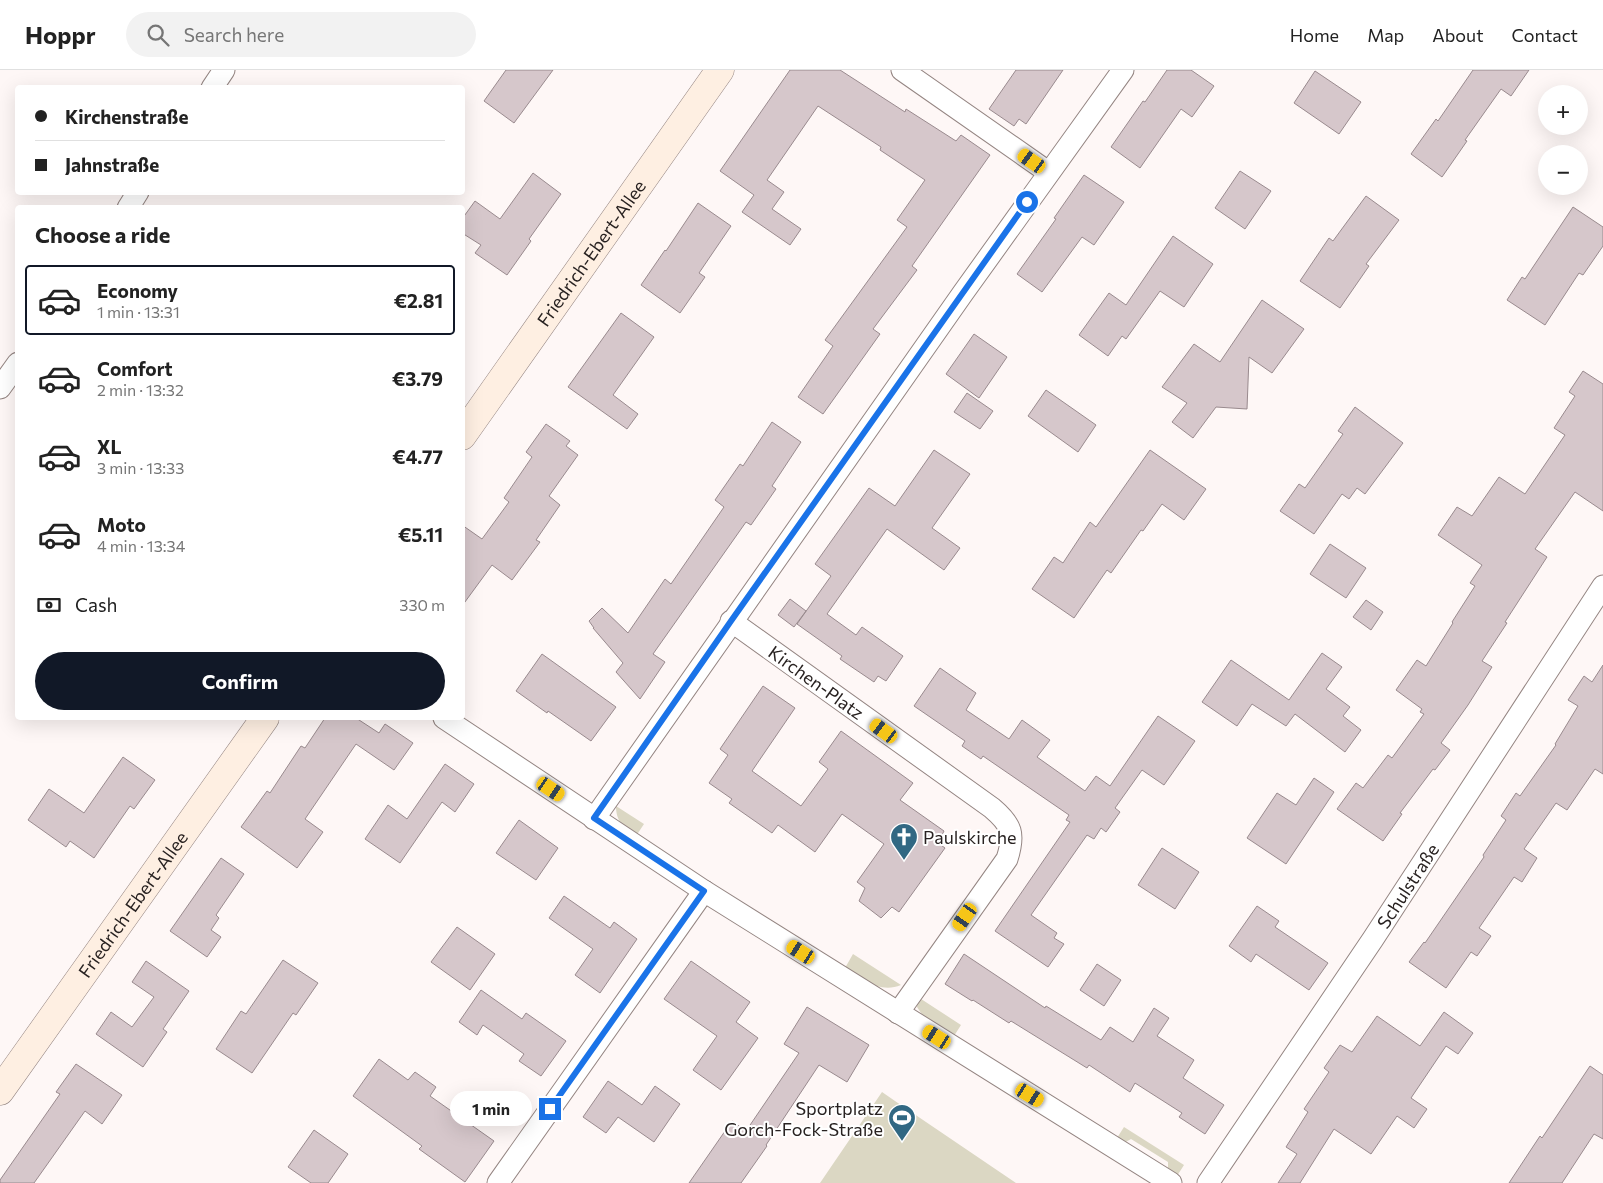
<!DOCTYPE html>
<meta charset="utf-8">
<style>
body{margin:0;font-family:Commissioner,sans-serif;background:#f2f2f2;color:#222;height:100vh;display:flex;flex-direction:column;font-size:19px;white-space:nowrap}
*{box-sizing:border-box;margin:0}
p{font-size:16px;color:#767676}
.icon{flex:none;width:28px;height:28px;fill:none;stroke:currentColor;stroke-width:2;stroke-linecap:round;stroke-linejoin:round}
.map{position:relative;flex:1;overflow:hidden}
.side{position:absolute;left:15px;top:135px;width:450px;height:515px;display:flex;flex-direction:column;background:#fff;border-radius:5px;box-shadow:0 5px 20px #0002}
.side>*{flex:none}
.hud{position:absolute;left:15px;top:15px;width:450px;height:110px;border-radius:5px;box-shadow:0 5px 20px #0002;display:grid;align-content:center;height:110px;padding:0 20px;background:#fff}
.tools{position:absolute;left:1538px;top:15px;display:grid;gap:10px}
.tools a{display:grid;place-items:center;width:50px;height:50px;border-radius:50%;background:#fff;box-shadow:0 5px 20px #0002;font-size:25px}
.end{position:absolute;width:22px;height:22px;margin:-11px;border:6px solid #1a73e8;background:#fff;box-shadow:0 0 0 2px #fff}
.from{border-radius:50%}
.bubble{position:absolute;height:35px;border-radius:18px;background:#fff;box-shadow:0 5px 20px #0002;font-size:16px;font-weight:700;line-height:35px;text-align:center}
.car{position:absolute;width:15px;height:30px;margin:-15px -8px;border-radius:6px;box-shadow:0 0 4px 1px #0007;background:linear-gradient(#f5c518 24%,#345 0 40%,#f5c518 0 76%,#345 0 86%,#f5c518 0)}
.hud b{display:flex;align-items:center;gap:18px;height:48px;font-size:19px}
.hud b+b{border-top:1px solid #e0e0e0}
.hud i{width:12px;height:12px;background:#222}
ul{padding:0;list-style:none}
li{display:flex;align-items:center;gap:15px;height:70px;margin:0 10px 8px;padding:0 10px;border:2px solid transparent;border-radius:5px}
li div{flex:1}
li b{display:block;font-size:19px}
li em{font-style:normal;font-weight:700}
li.active{border-color:#111827}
li>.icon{width:45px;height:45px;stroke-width:1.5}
h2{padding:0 20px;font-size:22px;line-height:60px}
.pay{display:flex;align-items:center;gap:12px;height:55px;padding:0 20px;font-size:19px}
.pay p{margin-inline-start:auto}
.cta{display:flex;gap:10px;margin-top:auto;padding:10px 20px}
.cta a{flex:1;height:58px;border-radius:30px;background:#111827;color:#fff;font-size:20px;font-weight:700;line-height:58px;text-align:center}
header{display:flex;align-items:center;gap:30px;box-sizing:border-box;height:70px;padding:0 25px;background:#fff;border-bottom:1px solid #e0e0e0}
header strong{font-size:24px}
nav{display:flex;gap:28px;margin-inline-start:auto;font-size:18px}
.search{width:350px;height:45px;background:#f2f2f2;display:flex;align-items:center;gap:12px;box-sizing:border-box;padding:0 18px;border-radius:28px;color:#767676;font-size:19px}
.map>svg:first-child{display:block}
.green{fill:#dbd7c3}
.building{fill:#d6c7cb;stroke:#998a8e}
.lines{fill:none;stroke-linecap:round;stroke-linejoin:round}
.street-casing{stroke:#948582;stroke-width:23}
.secondary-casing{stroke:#948582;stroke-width:29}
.street{stroke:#fff;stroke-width:21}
.secondary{stroke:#feefe2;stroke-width:28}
.route{stroke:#1a73e8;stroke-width:6}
.labels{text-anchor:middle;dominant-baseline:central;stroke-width:4;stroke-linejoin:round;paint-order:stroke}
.street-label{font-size:18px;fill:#282221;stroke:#fff}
.poi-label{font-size:18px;fill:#282221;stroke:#fff;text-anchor:start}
</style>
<header>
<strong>Hoppr</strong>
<div class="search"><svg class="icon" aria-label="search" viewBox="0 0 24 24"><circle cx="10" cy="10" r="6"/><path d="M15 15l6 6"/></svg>Search here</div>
<nav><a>Home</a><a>Map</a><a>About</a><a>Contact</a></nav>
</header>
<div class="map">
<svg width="1603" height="1113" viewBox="0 0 1603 1113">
<rect width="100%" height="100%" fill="#fef7f6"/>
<path class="green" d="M 616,736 L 644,754 L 634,769 C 624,757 616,752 616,736 Z
M 853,884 L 901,915 C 880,924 862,909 845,898 Z
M 918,927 L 961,955 L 954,966 L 923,946 L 917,937 Z
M 882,1022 L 895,1031 L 1016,1113 L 820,1113 Z
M 1124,1057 L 1184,1095 L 1177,1106 L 1168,1100 L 1168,1092 L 1131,1069 L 1124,1073 L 1117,1068 Z"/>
<path class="building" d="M 506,0 L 553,0 L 514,53 L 484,31 Z
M 790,0 L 840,0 L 905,42 L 906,39 L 956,71 L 961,65 L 990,85 L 912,196 L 917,200 L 873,259 L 880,264 L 823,344 L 798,327 L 833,276 L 825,270 L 907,157 L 897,150 L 925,110 L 880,80 L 881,77 L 818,36 L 767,110 L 784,122 L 772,139 L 801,159 L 790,175 L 742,142 L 754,125 L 720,101 Z
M 1016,0 L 1063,0 L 1026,54 L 1019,49 L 1014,56 L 989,39 Z
M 1167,0 L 1191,0 L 1214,16 L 1192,47 L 1181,39 L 1140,98 L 1111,77 L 1143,31 L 1145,32 Z
M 1473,0 L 1529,0 L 1511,26 L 1501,19 L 1465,70 L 1467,71 L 1442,107 L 1411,84 L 1436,49 L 1438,51 Z
M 1315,1 L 1361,32 L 1339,64 L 1294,33 Z
M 1240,101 L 1271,121 L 1245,159 L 1215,138 Z
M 533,103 L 561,124 L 529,169 L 531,171 L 507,205 L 475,183 L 481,175 L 462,163 L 462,149 L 475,131 L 500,149 Z
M 1084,105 L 1124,132 L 1094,175 L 1082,167 L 1042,222 L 1017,204 L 1056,149 L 1054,148 Z
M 1366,126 L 1399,150 L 1366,194 L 1369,196 L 1340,238 L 1300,211 L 1329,168 L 1333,171 Z
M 698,133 L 731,156 L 699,203 L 705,207 L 680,243 L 641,215 L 665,180 L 666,181 Z
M 1573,137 L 1603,157 L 1603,176 L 1583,205 L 1579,203 L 1545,255 L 1507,230 L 1522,207 L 1525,209 Z
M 1173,166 L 1213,194 L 1184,237 L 1160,221 L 1126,269 L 1122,266 L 1108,286 L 1079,265 L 1109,223 L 1126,235 Z
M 1262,230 L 1304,259 L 1272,303 L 1249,287 L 1247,339 L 1216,337 L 1193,368 L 1172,352 L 1187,333 L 1162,317 L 1194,274 L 1220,292 Z
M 621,243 L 654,267 L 613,325 L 638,344 L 627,359 L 568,317 Z
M 974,264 L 1007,287 L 979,328 L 946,304 Z
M 1583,301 L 1603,314 L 1603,441 L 1575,422 L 1535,479 L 1547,487 L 1505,552 L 1507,553 L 1482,591 L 1492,597 L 1468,635 L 1441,673 L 1450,680 L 1435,700 L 1433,699 L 1400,743 L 1402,744 L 1383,771 L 1337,739 L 1356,713 L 1363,718 L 1388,685 L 1392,688 L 1424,644 L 1420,642 L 1422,639 L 1396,620 L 1417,590 L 1426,596 L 1453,553 L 1452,552 L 1475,516 L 1470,513 L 1482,495 L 1438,465 L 1457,437 L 1472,446 L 1499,407 L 1525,424 L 1565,365 L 1554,358 L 1575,326 L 1569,322 Z
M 1046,320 L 1096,355 L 1078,382 L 1028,346 Z
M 967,323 L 993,341 L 980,359 L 954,342 Z
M 1355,337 L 1403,373 L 1365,424 L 1357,418 L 1349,429 L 1342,424 L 1314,464 L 1280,441 L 1299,414 L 1305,418 L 1343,364 L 1338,361 Z
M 772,352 L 801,372 L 772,416 L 776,419 L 751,455 L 746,452 L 653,584 L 665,592 L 640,629 L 616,602 L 623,593 L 593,558 L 594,558 L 589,551 L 602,538 L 628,563 L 665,509 L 671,514 L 724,437 L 715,430 L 740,394 L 743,396 Z
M 546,354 L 570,371 L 566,376 L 578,385 L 549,426 L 560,435 L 536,470 L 540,472 L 512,510 L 492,495 L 462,536 L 462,455 L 482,469 L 509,432 L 504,428 L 532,387 L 526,382 Z
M 934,380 L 970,404 L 932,458 L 960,478 L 944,500 L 887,459 L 827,544 L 856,565 L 862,557 L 903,586 L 886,611 L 878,606 L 874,612 L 840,589 L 842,586 L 797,554 L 831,506 L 815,494 L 869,418 L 895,436 Z
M 1150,380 L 1206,419 L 1184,450 L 1162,434 L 1143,461 L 1141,460 L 1111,503 L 1107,500 L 1074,548 L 1032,519 L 1054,487 L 1063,493 L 1090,452 L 1096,457 Z
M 1330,474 L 1366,498 L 1346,528 L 1310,504 Z
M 790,529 L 806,541 L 794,557 L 778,545 Z
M 1366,530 L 1383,542 L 1371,560 L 1353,547 Z
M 1322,583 L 1342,597 L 1326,619 L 1350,637 L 1343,646 L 1361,660 L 1345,682 L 1295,644 L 1286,656 L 1252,634 L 1237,656 L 1202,632 L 1231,590 L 1289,630 Z
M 542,584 L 616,637 L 591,671 L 548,641 L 547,643 L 516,621 Z
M 1603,595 L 1603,704 L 1595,699 L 1567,740 L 1556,733 L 1524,779 L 1537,788 L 1522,812 L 1514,807 L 1479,858 L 1491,866 L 1477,886 L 1471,882 L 1446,918 L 1409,892 L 1424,872 L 1425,873 L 1484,787 L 1483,785 L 1506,750 L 1501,746 L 1516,723 L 1520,726 L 1556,675 L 1555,674 L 1578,636 L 1568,630 L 1584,606 L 1592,612 Z
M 940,598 L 976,623 L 966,640 L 1009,669 L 1022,650 L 1050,670 L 1037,687 L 1085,721 L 1096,706 L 1110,716 L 1158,646 L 1195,671 L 1164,715 L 1142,700 L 1115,738 L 1120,742 L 1106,762 L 1101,758 L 1094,769 L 1087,765 L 1031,845 L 1057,863 L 1054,868 L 1064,874 L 1048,897 L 995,861 L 1070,752 L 1066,750 L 1069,745 L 983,686 L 981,689 L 962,676 L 965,671 L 914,636 Z
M 763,616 L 795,638 L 752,701 L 801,736 L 828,699 L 819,692 L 841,661 L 913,713 L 900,730 L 944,761 L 938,773 L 945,778 L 899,842 L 892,837 L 881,848 L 859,831 L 865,818 L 857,812 L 884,774 L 842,744 L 815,782 L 778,755 L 772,763 L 729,733 L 732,729 L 709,713 L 728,685 L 720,679 Z
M 325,648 L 356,648 L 379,663 L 385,654 L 413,673 L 394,700 L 356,674 L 305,749 L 323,762 L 297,798 L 241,757 L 267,721 L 270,723 L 301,676 L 305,678 Z
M 123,687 L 155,710 L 134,739 L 130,736 L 94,788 L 70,771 L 66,777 L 28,750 L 49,719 L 84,743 Z
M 445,694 L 474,714 L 455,742 L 442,732 L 400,793 L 365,769 L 388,735 L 407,749 Z
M 1314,708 L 1334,722 L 1286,794 L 1247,768 L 1277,723 L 1296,735 Z
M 519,750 L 558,778 L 536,810 L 496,783 Z
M 1162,778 L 1199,802 L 1175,839 L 1138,815 Z
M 221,788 L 244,804 L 216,845 L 219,848 L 211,860 L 221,867 L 207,887 L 170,861 Z
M 564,826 L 610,858 L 614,852 L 637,869 L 600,923 L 575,905 L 593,879 L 549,848 Z
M 1257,836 L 1279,851 L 1275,857 L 1328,893 L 1309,920 L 1256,884 L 1251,892 L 1229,876 Z
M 457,857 L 495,884 L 470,920 L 431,892 Z
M 964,884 L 1045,938 L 1046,936 L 1101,970 L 1110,957 L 1133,972 L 1154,938 L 1169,948 L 1157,966 L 1194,990 L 1183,1008 L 1224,1035 L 1205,1064 L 1179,1047 L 1182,1043 L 1135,1013 L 1130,1022 L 1089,995 L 1087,998 L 1011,951 L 1009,953 L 973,930 L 972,931 L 945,914 Z
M 283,890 L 318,913 L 296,945 L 293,943 L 252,1003 L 216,979 L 241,941 L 246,944 Z
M 146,891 L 189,921 L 163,959 L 167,962 L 143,997 L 96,964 L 111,942 L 132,957 L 154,927 L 132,912 Z
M 691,891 L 750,932 L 736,952 L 758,968 L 721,1020 L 693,1000 L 717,966 L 664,929 Z
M 1097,894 L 1121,910 L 1104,936 L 1080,920 Z
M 481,920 L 522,949 L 526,943 L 566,971 L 541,1006 L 519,991 L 524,984 L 483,955 L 477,965 L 459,952 Z
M 807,937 L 869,975 L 847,1012 L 819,995 L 766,1075 L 767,1076 L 741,1113 L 689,1113 L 732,1051 L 746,1061 L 799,983 L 784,974 Z
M 1444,942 L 1473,963 L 1458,984 L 1446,976 L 1411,1028 L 1427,1039 L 1414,1058 L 1397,1046 L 1371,1084 L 1334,1059 L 1300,1113 L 1278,1113 L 1297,1084 L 1286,1077 L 1308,1042 L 1304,1039 L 1329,1002 L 1324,998 L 1340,975 L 1352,982 L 1377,946 L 1420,976 Z
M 379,989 L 408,1010 L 415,1002 L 436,1017 L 430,1026 L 494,1071 L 465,1112 L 419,1079 L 422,1076 L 353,1026 Z
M 76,994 L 122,1025 L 102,1054 L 85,1041 L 34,1113 L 0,1113 L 0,1110 L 60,1024 L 56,1022 Z
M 1590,996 L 1603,1005 L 1603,1069 L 1594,1064 L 1562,1113 L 1509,1113 L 1540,1066 L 1542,1068 Z
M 608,1011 L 642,1035 L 655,1016 L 680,1034 L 654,1072 L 618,1047 L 606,1063 L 583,1047 Z
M 314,1060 L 348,1084 L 328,1113 L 311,1113 L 288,1097 Z"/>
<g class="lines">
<defs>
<g id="street">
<path d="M 902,0 L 1048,102"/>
<path d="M 212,18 L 224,0"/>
<path d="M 128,138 L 138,122"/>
<path d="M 0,318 L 18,293"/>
<path id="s1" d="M 731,551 L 992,738 C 1012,755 1015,764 1007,789 L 898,943"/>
<path d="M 444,648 L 704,821 L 1171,1113"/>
<path d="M 594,749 L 963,223 L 1123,0"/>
<path d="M 498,1113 L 704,821"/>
<path id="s2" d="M 1208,1113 L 1373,869 L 1603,516"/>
</g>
<g id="secondary">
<path id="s3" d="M 462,366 L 720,0"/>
<path id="s4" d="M 0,1021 L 265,648"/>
</g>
</defs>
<use href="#street" class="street-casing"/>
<use href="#secondary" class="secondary-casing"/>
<use href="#street" class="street"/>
<use href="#secondary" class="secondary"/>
</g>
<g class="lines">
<path class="route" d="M 550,1039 L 704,821 L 594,748 L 731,551 L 1027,132"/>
</g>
<defs>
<symbol id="church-pin" viewBox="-11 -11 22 30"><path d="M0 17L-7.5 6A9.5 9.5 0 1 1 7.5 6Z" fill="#316883" stroke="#fff"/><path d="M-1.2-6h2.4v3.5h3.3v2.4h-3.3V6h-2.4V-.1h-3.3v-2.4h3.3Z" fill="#fff"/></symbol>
<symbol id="stadium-pin" viewBox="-11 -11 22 30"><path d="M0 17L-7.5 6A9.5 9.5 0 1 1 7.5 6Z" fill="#316883" stroke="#fff"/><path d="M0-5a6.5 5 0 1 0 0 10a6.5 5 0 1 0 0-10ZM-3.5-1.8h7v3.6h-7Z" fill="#fff"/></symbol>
</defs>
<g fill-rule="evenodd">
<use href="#church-pin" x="888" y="751" width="32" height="43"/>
<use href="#stadium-pin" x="886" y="1032" width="32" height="43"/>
</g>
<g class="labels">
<g class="street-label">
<text stroke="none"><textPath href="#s3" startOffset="224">Friedrich-Ebert-Allee</textPath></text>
<text stroke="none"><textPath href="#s1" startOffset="105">Kirchen-Platz</textPath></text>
<text stroke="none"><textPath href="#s2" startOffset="358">Schulstraße</textPath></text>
<text stroke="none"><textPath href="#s4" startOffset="229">Friedrich-Ebert-Allee</textPath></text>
</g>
<g class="poi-label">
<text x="923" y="767">Paulskirche</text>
<text x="883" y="1038" text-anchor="end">Sportplatz<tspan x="883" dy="21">Gorch-Fock-Straße</tspan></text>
</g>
</g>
</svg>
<div class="tools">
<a>+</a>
<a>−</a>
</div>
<i class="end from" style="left:1027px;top:132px"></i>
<i class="end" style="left:550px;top:1039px"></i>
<div class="bubble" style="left:450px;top:1021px;width:82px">1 min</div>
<i class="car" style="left:1032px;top:91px;rotate:305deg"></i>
<i class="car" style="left:884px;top:661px;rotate:306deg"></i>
<i class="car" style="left:551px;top:719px;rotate:124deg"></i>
<i class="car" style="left:965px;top:847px;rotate:215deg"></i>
<i class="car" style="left:801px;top:882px;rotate:302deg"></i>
<i class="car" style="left:937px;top:967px;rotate:302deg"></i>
<i class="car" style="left:1030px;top:1025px;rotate:121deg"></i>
<div class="hud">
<b><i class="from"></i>Kirchenstraße</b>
<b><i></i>Jahnstraße</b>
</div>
<section class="side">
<h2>Choose a ride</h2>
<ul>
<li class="active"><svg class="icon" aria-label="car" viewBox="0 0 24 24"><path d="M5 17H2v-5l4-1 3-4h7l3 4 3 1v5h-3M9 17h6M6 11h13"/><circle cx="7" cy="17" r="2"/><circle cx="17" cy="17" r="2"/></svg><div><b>Economy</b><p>1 min · 13:31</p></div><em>€2.81</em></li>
<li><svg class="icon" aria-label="car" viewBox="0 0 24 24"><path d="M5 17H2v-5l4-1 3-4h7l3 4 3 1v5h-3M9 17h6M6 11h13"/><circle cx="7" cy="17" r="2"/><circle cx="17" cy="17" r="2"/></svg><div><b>Comfort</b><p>2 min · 13:32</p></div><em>€3.79</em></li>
<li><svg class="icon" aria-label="car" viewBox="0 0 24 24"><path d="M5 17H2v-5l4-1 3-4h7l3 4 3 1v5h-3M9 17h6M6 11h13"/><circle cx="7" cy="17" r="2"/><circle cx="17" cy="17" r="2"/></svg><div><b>XL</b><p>3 min · 13:33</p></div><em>€4.77</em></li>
<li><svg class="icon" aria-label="car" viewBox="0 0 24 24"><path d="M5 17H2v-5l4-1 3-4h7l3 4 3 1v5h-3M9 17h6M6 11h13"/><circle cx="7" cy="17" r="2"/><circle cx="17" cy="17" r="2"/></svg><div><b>Moto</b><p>4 min · 13:34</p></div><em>€5.11</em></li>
</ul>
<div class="pay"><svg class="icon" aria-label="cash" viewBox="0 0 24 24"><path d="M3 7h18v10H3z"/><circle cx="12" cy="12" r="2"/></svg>Cash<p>330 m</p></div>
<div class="cta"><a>Confirm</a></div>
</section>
</div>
